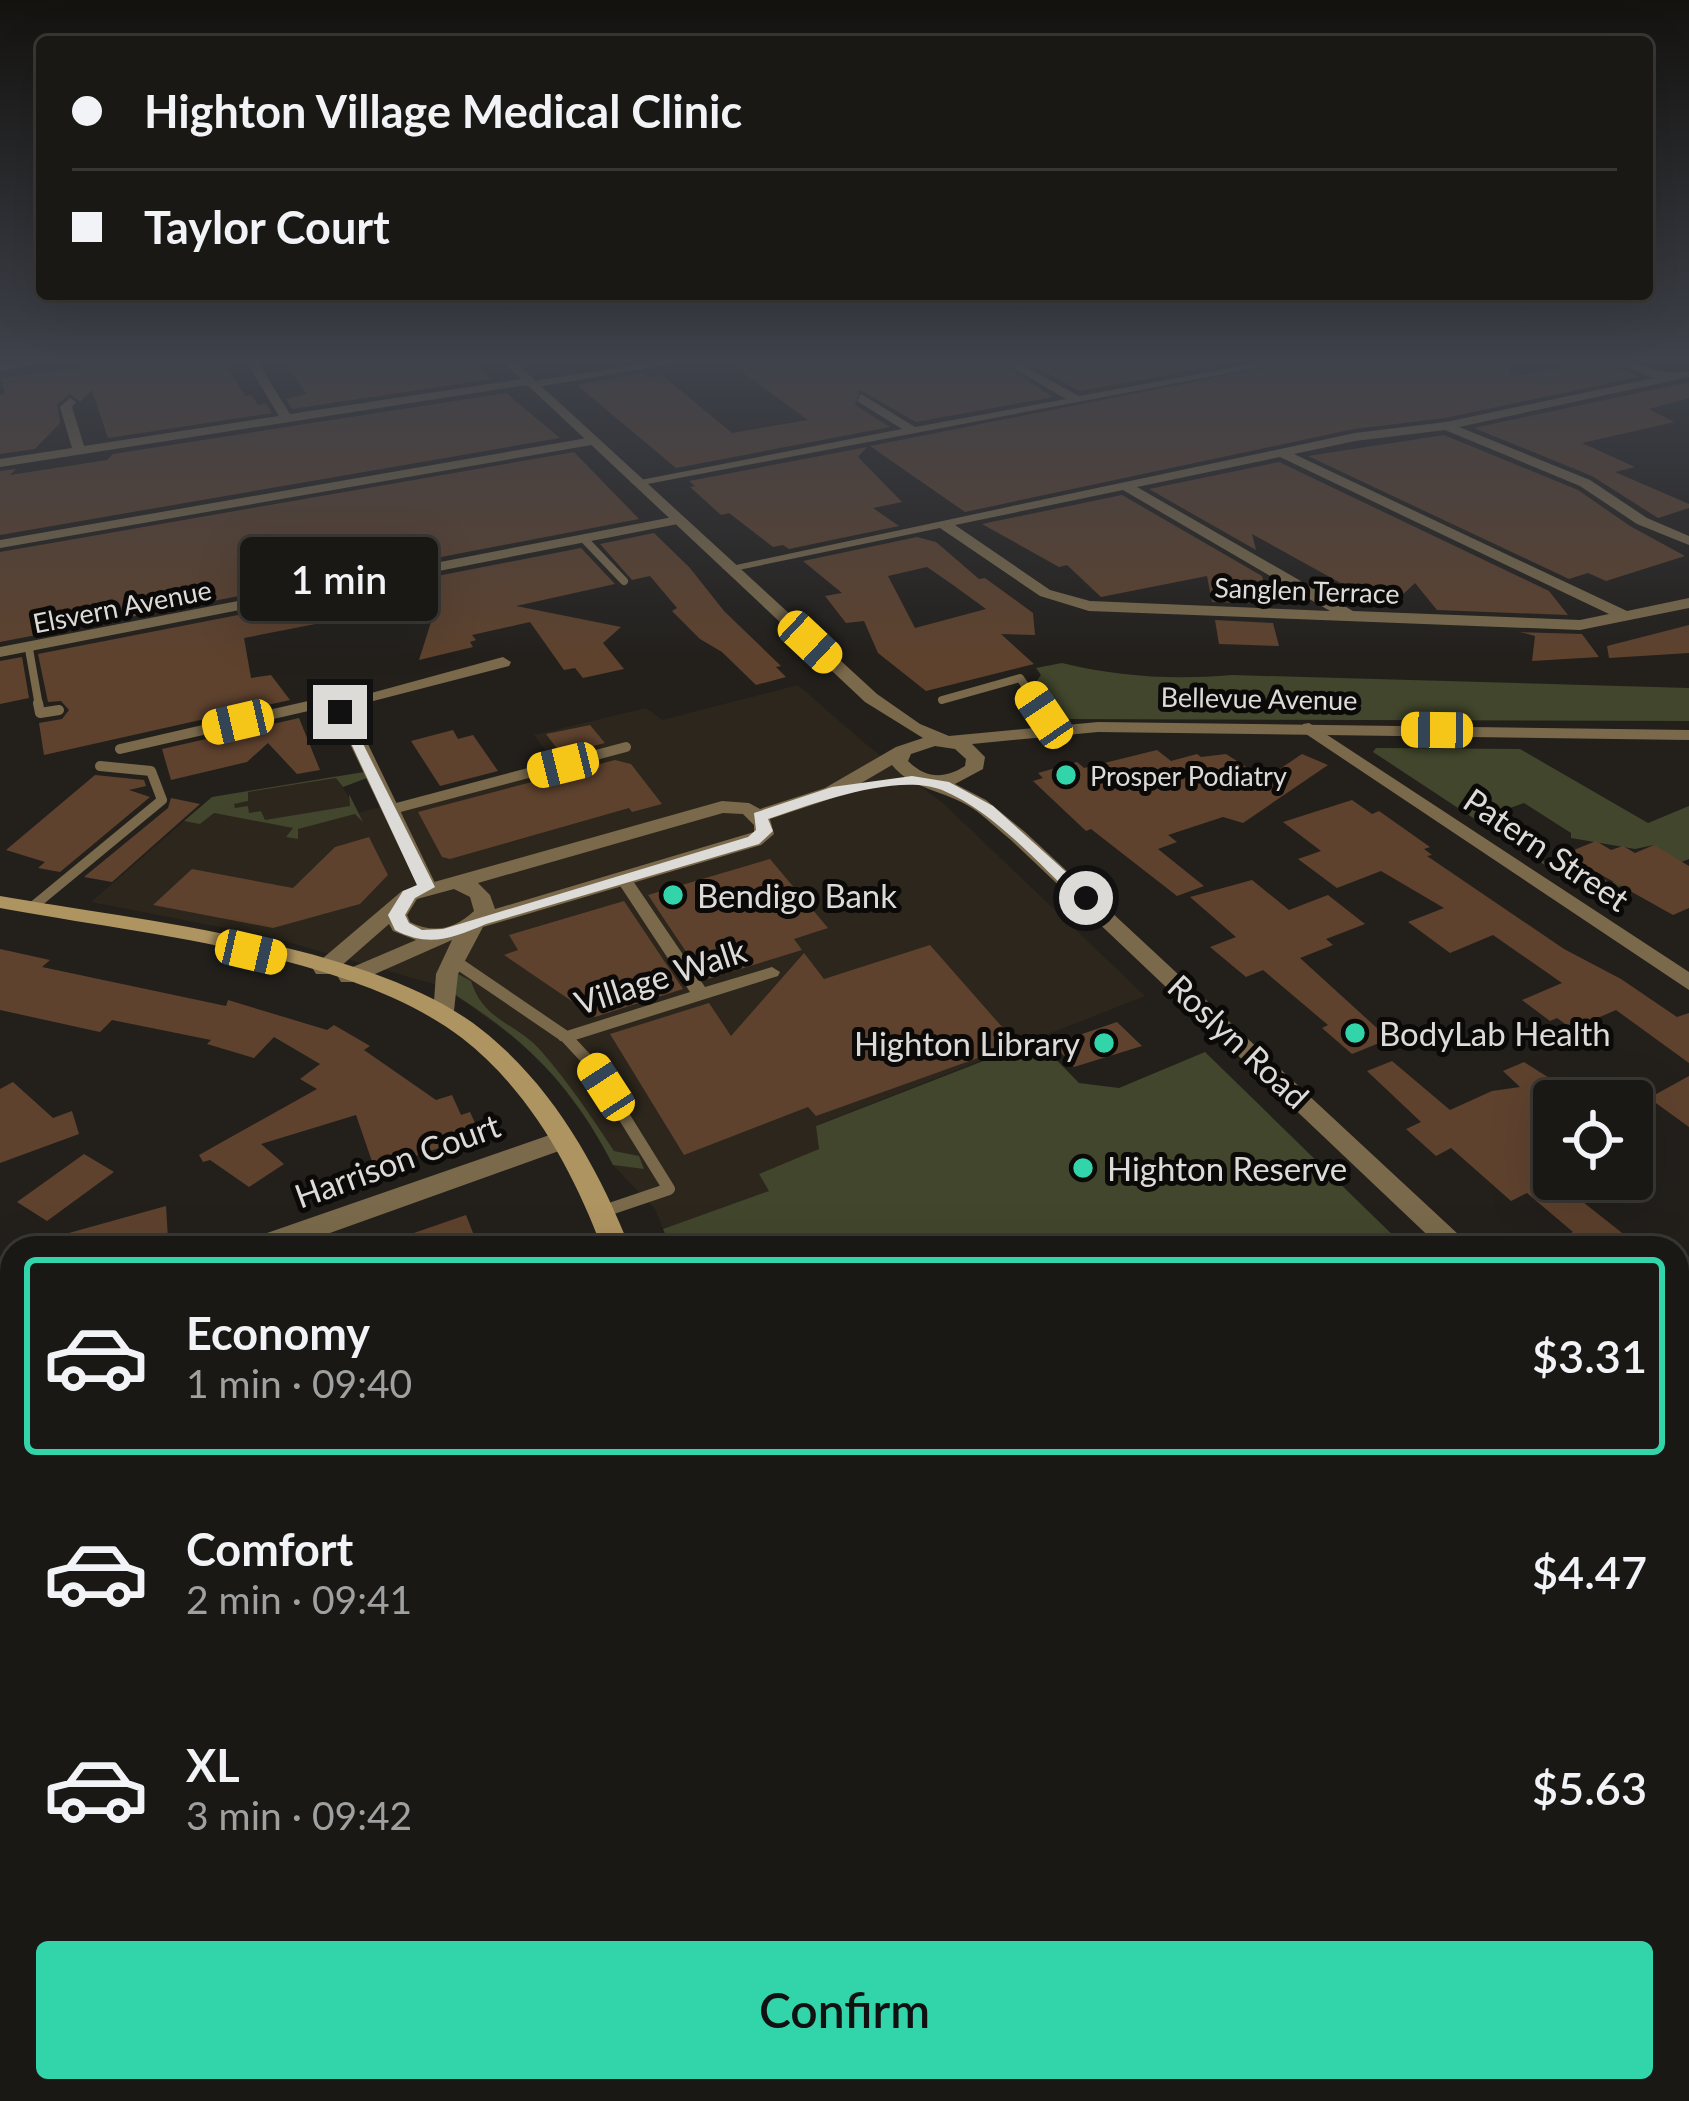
<!DOCTYPE html>
<meta charset="utf-8">
<style>
body{margin:0;font-family:Lato,sans-serif;background:#272522;color:#f1f3f6;height:100vh;display:flex;flex-direction:column;font-size:45px;white-space:nowrap}
*{box-sizing:border-box;margin:0}
p{font-size:39px;color:#9fa0a0}
.icon{flex:none;width:66px;height:66px;fill:none;stroke:currentColor;stroke-width:2;stroke-linecap:round;stroke-linejoin:round}
.map{position:relative;flex:1;overflow:hidden}
.panel{position:absolute;left:0px;top:1236px;width:1689px;height:867px;display:flex;flex-direction:column;background:#1a1815;border-radius:36px 36px 0 0;box-shadow:0 12px 48px #0002,0 0 0 3px #383734}
.panel>*{flex:none}
.top-card{position:absolute;left:36px;top:36px;width:1617px;height:264px;border-radius:12px;box-shadow:0 12px 48px #0002,0 0 0 3px #383734;display:grid;align-content:center;height:264px;padding:0 36px;background:#1a1815}
.fabs{position:absolute;left:1533px;top:1080px;display:grid;gap:24px}
.fabs a{display:grid;place-items:center;width:120px;height:120px;border-radius:12px;background:#1a1815;box-shadow:0 12px 48px #0002,0 0 0 3px #383734;font-size:60px}
.end{position:absolute;width:54px;height:54px;margin:-27px;border:15px solid #dddbd8;background:#111;box-shadow:0 0 0 6px #111}
.from{border-radius:50%}
.bubble{position:absolute;height:84px;border-radius:12px;background:#1a1815;box-shadow:0 12px 48px #0002,0 0 0 3px #383734;font-size:39px;font-weight:600;line-height:84px;text-align:center}
.car{position:absolute;width:36px;height:72px;margin:-36px -18px;border-radius:15px;box-shadow:0 0 9px 3px #0007;background:linear-gradient(#f5c518 24%,#345 0 40%,#f5c518 0 76%,#345 0 86%,#f5c518 0)}
.top-card b{display:flex;align-items:center;gap:42px;height:114px;font-size:45px}
.top-card b+b{border-top:3px solid #383734}
.top-card i{width:30px;height:30px;background:#f1f3f6}
ul{padding:21px 0 0;list-style:none}
li{display:flex;align-items:center;gap:36px;height:198px;margin:0 24px 18px;padding:0 12px;border:6px solid transparent;border-radius:12px}
li div{flex:1}
li b{display:block;font-size:45px}
li em{font-style:normal;font-weight:600}
li.current{border-color:#32d4a9}
li>.icon{width:108px;height:108px;stroke-width:1.5}
.button{display:flex;gap:24px;margin-top:auto;padding:24px 36px}
.button a{flex:1;height:138px;border-radius:12px;background:#32d4a9;color:#111;font-size:48px;font-weight:600;line-height:138px;text-align:center}
.map>svg:first-child{display:block}
.built{fill:#2c261c}
.green{fill:#41462c}
.building{fill:#5e422e;fill-rule:evenodd}
.lines{fill:none;stroke-linecap:round;stroke-linejoin:round}
.service-far2{stroke:#7a6a4b;stroke-width:8}
.service-far1{stroke:#7a6a4b;stroke-width:10}
.service{stroke:#7a6a4b;stroke-width:12}
.pedestrian{fill:#7a6a4b;fill-rule:evenodd}
.minor{fill:#7a6a4b;fill-rule:evenodd}
.tertiary{fill:#7a6a4b;fill-rule:evenodd}
.secondary{fill:#ae9461;fill-rule:evenodd}
.route{fill:#dddbd8}
.poi-dot{fill:#32d4a9;stroke:#0c0a08;stroke-width:4.5}
.labels{text-anchor:middle;dominant-baseline:central;stroke-width:10;stroke-linejoin:round;paint-order:stroke}
.far-street-label{font-size:27px;fill:#dddbd8;stroke:#0c0a08}
.far-poi-label{font-size:27px;fill:#dddbd8;stroke:#0c0a08;text-anchor:start}
.street-label{font-size:33px;fill:#dddbd8;stroke:#0c0a08}
.poi-label{font-size:33px;fill:#dddbd8;stroke:#0c0a08;text-anchor:start}
</style>
<div class="map">
<svg width="1689" height="2101" viewBox="0 0 1689 2101">
<rect width="100%" height="100%" fill="#23201c"/>
<path class="built" d="M 798,685 L 867,745 L 944,804 L 1145,996 L 817,1125 L 819,1149 L 778,1194 L 666,1236 L 655,1209 L 613,1165 L 597,1133 L 538,1055 L 444,987 L 267,936 L 91,902 L 212,797 L 336,776 L 358,813 L 553,761 L 534,735 L 646,708 L 662,720 Z"/>
<path class="green" d="M 1062,663 C 1120,677 1173,680 1232,675 L 1689,688 L 1689,721 L 1058,719 L 1032,687 L 1041,675 L 1036,668 Z
M 1376,748 L 1520,749 L 1648,823 L 1689,806 L 1689,859 L 1594,897 L 1540,862 L 1563,853 L 1610,883 L 1643,870 L 1654,845 L 1635,849 L 1571,838 L 1571,833 L 1524,803 L 1499,812 L 1550,846 L 1528,854 L 1373,752 Z
M 364,772 L 367,778 L 343,787 L 336,778 L 248,792 L 248,801 L 234,804 L 235,808 L 248,806 L 249,813 L 261,811 L 265,820 L 350,806 L 349,794 L 363,822 L 355,814 L 298,829 L 298,839 L 286,837 L 293,828 L 214,813 L 200,824 L 184,821 L 212,797 Z
M 458,974 L 471,981 C 484,1022 516,1022 542,1052 C 569,1083 591,1116 614,1151 L 639,1156 L 644,1169 L 613,1165 C 574,1089 529,1042 457,996 L 453,990 Z
M 1037,1040 L 1079,1083 L 1119,1088 L 1205,1052 L 1406,1248 L 671,1248 L 663,1229 L 769,1191 L 759,1174 L 819,1149 L 816,1126 Z
M 1677,1512 L 1689,1523 L 1689,2101 L 1021,2101 L 1017,2091 L 1677,2091 Z"/>
<path class="building" d="M 140,361 L 224,362 L 245,396 L 251,395 L 258,405 L 266,404 L 272,413 L 108,438 L 92,390 L 80,402 L 70,394 L 57,404 L 60,423 L 35,449 L 0,454 L 0,395 L 5,394 L 1,378 Z
M 283,361 L 473,361 L 491,379 L 292,409 L 286,399 L 307,394 Z
M 727,361 L 997,361 L 1053,397 L 916,422 L 860,390 L 855,405 L 890,427 L 676,468 L 577,385 L 643,373 L 648,378 L 662,375 L 732,433 L 808,420 Z
M 1025,361 L 1241,361 L 1080,391 Z
M 1297,361 L 1510,361 L 1511,377 L 1561,368 L 1562,361 L 1607,361 L 1638,377 L 1445,418 L 1354,429 L 965,512 L 870,446 Z
M 1689,382 L 1689,398 L 1649,409 L 1674,422 L 1582,443 L 1635,467 L 1615,472 L 1689,504 L 1689,508 L 1658,518 L 1592,476 L 1474,428 Z
M 506,393 L 560,438 L 0,535 L 0,471 L 16,469 L 10,475 L 107,460 L 113,454 Z
M 1444,435 L 1578,490 L 1630,526 L 1685,556 L 1606,581 L 1588,573 L 1569,579 L 1308,456 Z
M 867,447 L 858,457 L 902,502 L 873,508 L 899,526 L 789,549 L 783,545 L 773,547 L 729,513 L 721,515 L 690,487 L 695,486 L 689,481 Z
M 574,452 L 639,519 L 0,642 L 0,552 Z
M 1279,462 L 1549,591 L 1568,615 L 1437,610 L 1415,583 L 1398,599 L 1346,586 L 1252,534 L 1256,550 L 1149,489 Z
M 1122,495 L 1262,576 L 1269,604 L 1212,602 L 1207,576 L 1101,597 L 1067,565 L 1059,567 L 982,524 Z
M 654,533 L 690,568 L 724,611 L 781,666 L 776,667 L 786,677 L 756,685 L 722,652 L 700,639 L 672,611 L 677,608 L 650,576 L 632,580 L 600,544 Z
M 917,537 L 936,542 L 979,579 L 985,578 L 1033,613 L 1035,635 L 1001,634 L 1034,664 L 926,691 L 878,653 L 864,621 L 846,623 L 825,596 L 842,593 L 803,561 ZM 927,567 L 953,585 L 986,609 L 915,628 L 888,576 Z
M 581,548 L 615,584 L 516,606 L 621,627 L 603,643 L 624,669 L 583,678 L 575,668 L 564,670 L 530,622 L 472,635 L 476,640 L 470,642 L 473,647 L 419,660 L 438,600 L 244,638 L 251,678 L 271,675 L 290,700 L 44,755 L 39,723 L 62,719 L 69,710 L 61,701 L 48,702 L 38,654 Z
M 1215,620 L 1273,623 L 1279,646 L 1219,644 Z
M 1689,625 L 1689,653 L 1609,658 L 1607,646 Z
M 1520,632 L 1582,634 L 1599,657 L 1532,661 L 1535,636 Z
M 22,657 L 29,698 L 0,704 L 0,661 Z
M 299,718 L 320,770 L 297,774 L 268,743 L 247,762 L 171,780 L 162,749 Z
M 590,725 L 605,743 L 561,754 L 546,734 Z
M 453,730 L 458,739 L 473,735 L 498,771 L 440,786 L 411,741 Z
M 1157,750 L 1171,761 L 1197,754 L 1201,757 L 1226,754 L 1265,779 L 1302,754 L 1328,765 L 1243,823 L 1223,817 L 1168,835 L 1177,842 L 1158,849 L 1204,886 L 1177,896 L 1091,829 L 1086,831 L 1033,781 L 1043,778 L 1038,773 L 1077,762 L 1084,768 Z
M 615,760 L 631,764 L 662,804 L 632,812 L 629,808 L 450,859 L 442,857 L 418,812 Z
M 95,775 L 144,780 L 146,786 L 129,790 L 150,797 L 60,872 L 38,868 L 45,862 L 6,850 Z
M 171,798 L 200,804 L 112,882 L 84,877 L 168,808 Z
M 1352,800 L 1372,814 L 1379,811 L 1430,847 L 1424,849 L 1432,855 L 1427,856 L 1564,949 L 1621,979 L 1677,1017 L 1689,1013 L 1689,1063 L 1616,1010 L 1572,1029 L 1557,1018 L 1550,1021 L 1522,1000 L 1562,983 L 1493,935 L 1450,953 L 1408,922 L 1444,908 L 1381,871 L 1337,888 L 1298,859 L 1321,851 L 1283,822 Z
M 369,837 L 388,875 L 360,904 L 273,928 L 153,905 L 192,869 L 293,888 L 335,847 Z
M 1596,841 L 1611,850 L 1623,846 L 1635,853 L 1654,845 L 1689,866 L 1689,908 L 1673,915 L 1564,854 Z
M 770,859 L 828,928 L 794,939 L 802,950 L 705,980 L 648,895 Z
M 1252,880 L 1289,910 L 1328,895 L 1365,924 L 1326,939 L 1333,945 L 1300,958 L 1389,1039 L 1352,1054 L 1322,1028 L 1328,1025 L 1263,970 L 1246,977 L 1210,947 L 1236,937 L 1190,897 Z
M 624,901 L 683,989 L 595,1017 L 504,955 L 518,950 L 509,935 Z
M 930,945 L 1017,1044 L 816,1116 L 808,1107 L 684,1155 L 610,1034 L 709,1003 L 731,1036 L 804,953 L 824,979 Z
M 0,949 L 50,960 L 42,967 L 226,1006 L 228,1000 L 327,1030 L 334,1025 L 370,1046 L 364,1050 L 436,1100 L 452,1095 L 461,1115 L 470,1112 L 480,1134 L 375,1170 L 356,1115 L 261,1144 L 284,1164 L 249,1187 L 210,1160 L 203,1162 L 199,1155 L 317,1089 L 300,1079 L 320,1064 L 274,1037 L 254,1058 L 207,1044 L 211,1040 L 112,1020 L 100,1032 L 0,1010 Z
M 1117,1022 L 1142,1046 L 1074,1067 L 1053,1044 Z
M 1392,1061 L 1450,1110 L 1492,1091 L 1520,1087 L 1503,1071 L 1524,1062 L 1554,1081 L 1554,1179 L 1641,1248 L 1542,1248 L 1573,1232 L 1527,1193 L 1511,1201 L 1451,1148 L 1436,1156 L 1406,1129 L 1421,1122 L 1367,1071 Z
M 1689,1076 L 1689,1127 L 1649,1098 Z
M 13,1082 L 53,1118 L 72,1111 L 79,1134 L 0,1163 L 0,1089 Z
M 84,1154 L 114,1172 L 47,1221 L 17,1202 Z
M 166,1206 L 168,1239 L 138,1248 L 41,1248 L 40,1241 Z
M 466,1215 L 479,1248 L 383,1248 L 382,1244 Z"/>
<g class="lines">
<path class="service-far2" d="M 584,539 L 624,581
M 29,649 L 39,706
M 942,700 L 1020,678 L 1039,706
M 307,706 L 340,704"/>
<path class="service-far1" d="M 38,703 L 40,713 L 59,710
M 1037,703 L 1055,730
M 120,749 L 317,704 L 340,704
M 389,810 L 626,747
M 31,908 L 162,800 L 151,771 L 100,766"/>
<path class="service" d="M 453,960 L 566,1037 L 592,1065 L 669,1189 L 604,1211"/>
<path class="pedestrian" d="M 623,873 L 629,875 L 705,987 L 772,967 L 780,972 L 778,976 L 572,1041 L 560,1041 L 557,1037 L 560,1033 L 690,992 L 615,878 Z"/>
<path class="minor" d="M 246,361 L 257,361 L 290,414 L 528,378 L 534,381 L 659,361 L 687,361 L 532,388 L 526,385 L 0,467 L 0,459 L 72,448 L 60,407 L 70,398 L 76,402 L 72,407 L 84,446 L 279,416 Z
M 1001,361 L 1015,361 L 1079,396 L 1268,361 L 1293,361 L 637,486 L 630,482 L 902,429 L 857,401 L 861,394 L 915,427 L 1066,399 Z
M 1611,361 C 1641,361 1658,377 1689,371 L 1689,377 L 1459,427 L 1590,480 L 1647,518 L 1689,536 L 1689,545 L 1637,524 L 1580,486 L 1445,430 L 1355,441 L 1294,454 L 1627,611 L 1689,598 L 1689,608 L 1580,630 L 1089,611 L 1040,596 L 940,528 L 729,572 L 722,568 L 1355,433 L 1446,422 L 1654,378 ZM 1280,457 L 1609,614 L 1580,620 L 1353,611 L 1137,487 ZM 1123,490 L 1330,611 L 1090,601 L 1050,590 L 955,525 Z
M 593,437 L 597,438 L 597,444 L 0,548 L 0,540 Z
M 678,516 L 685,520 L 683,523 L 0,657 L 0,647 Z
M 503,657 L 511,662 L 509,666 L 350,707 L 437,887 L 427,893 L 420,891 L 331,704 Z
M 1309,723 L 1689,972 L 1689,990 L 1303,732 L 1303,724 Z
M 561,1131 L 570,1133 L 574,1140 L 570,1147 L 288,1248 L 243,1248 L 247,1240 Z
M 12,1320 L 12,1344 L 0,1348 L 0,1324 Z
M 12,1972 L 12,2014 L 0,2019 L 0,1977 Z"/>
<path class="tertiary" d="M 22,361 L 52,361 L 0,371 L 0,365 Z
M 502,361 L 514,361 L 877,694 L 920,724 L 949,736 L 1098,722 L 1689,730 L 1689,740 L 1098,732 L 972,744 L 985,757 L 983,769 L 955,784 L 986,800 L 1025,832 L 1473,1248 L 1441,1248 L 1011,840 C 998,830 986,817 972,808 C 946,791 911,789 892,765 L 839,796 L 770,819 L 774,834 L 761,845 L 483,927 L 458,974 L 453,1020 L 445,1023 L 433,1015 L 436,974 L 452,940 L 357,982 L 341,982 L 338,977 L 341,972 L 416,940 L 393,931 L 389,924 L 332,974 L 316,974 L 313,969 L 316,964 L 402,891 L 722,801 L 749,803 L 760,809 L 825,788 L 896,747 L 923,738 L 865,702 ZM 935,746 L 955,749 L 966,759 L 965,766 C 945,779 926,779 908,761 L 911,754 ZM 723,813 L 743,814 L 754,825 L 754,832 L 495,909 L 490,895 L 478,883 ZM 454,889 L 470,897 L 474,911 C 455,929 434,934 410,922 L 407,915 L 417,899 Z
M 1677,1439 L 1689,1444 L 1689,1478 L 1677,1473 Z"/>
<path class="secondary" d="M 0,896 C 136,920 375,944 482,1030 C 552,1085 598,1167 630,1248 L 602,1248 C 573,1170 529,1090 462,1038 C 349,952 138,934 0,908 Z
M 880,2091 L 967,2091 L 971,2101 L 884,2101 Z"/>
</g>
<linearGradient id="sky" x2="0" y2="1"><stop stop-color="#13120f"/><stop offset="0.55" stop-color="#3f424b"/><stop offset="1" stop-color="#3f424b" stop-opacity="0"/></linearGradient>
<rect width="1689" height="656" fill="url(#sky)"/>
<path class="route" d="M 335,709 L 347,712 L 435,887 L 415,898 L 405,915 L 409,923 L 422,930 L 443,929 L 748,837 L 756,830 L 754,813 L 832,787 L 912,776 L 949,782 L 993,806 L 1095,898 L 1080,902 C 1038,864 995,812 942,790 C 897,772 812,804 768,819 L 773,831 L 759,844 L 486,924 C 453,938 429,948 395,930 L 388,915 L 403,891 L 417,885 Z"/>
<g class="poi-dot">
<circle cx="1066" cy="775" r="12"/>
<circle cx="673" cy="895" r="12"/>
<circle cx="1355" cy="1033" r="12"/>
<circle cx="1104" cy="1043" r="12"/>
<circle cx="1083" cy="1168" r="12"/>
</g>
<g class="labels">
<g class="far-street-label">
<text transform="translate(1307 590) rotate(2)">Sanglen Terrace</text>
<text transform="translate(122 606) rotate(-11)">Elsvern Avenue</text>
<text transform="translate(1259 698) rotate(1)">Bellevue Avenue</text>
</g>
<g class="far-poi-label">
<text x="1090" y="775">Prosper Podiatry</text>
</g>
<g class="street-label">
<text transform="translate(1547 849) rotate(34)">Patern Street</text>
<text transform="translate(660 976) rotate(-18)">Village Walk</text>
<text transform="translate(1239 1041) rotate(43)">Roslyn Road</text>
<text transform="translate(397 1160) rotate(-20)">Harrison Court</text>
</g>
<g class="poi-label">
<text x="697" y="895">Bendigo Bank</text>
<text x="1379" y="1033">BodyLab Health</text>
<text x="1080" y="1043" text-anchor="end">Highton Library</text>
<text x="1107" y="1168">Highton Reserve</text>
</g>
</g>
</svg>
<div class="fabs">
<a><svg class="icon" aria-label="locate" viewBox="0 0 24 24"><circle cx="12" cy="12" r="6"/><path d="M12 2v4M12 18v4M2 12h4M18 12h4"/></svg></a>
</div>
<i class="end from" style="left:1086px;top:898px"></i>
<i class="end" style="left:340px;top:712px"></i>
<div class="bubble" style="left:240px;top:537px;width:198px">1 min</div>
<i class="car" style="left:810px;top:642px;rotate:133deg"></i>
<i class="car" style="left:1044px;top:715px;rotate:326deg"></i>
<i class="car" style="left:238px;top:722px;rotate:257deg"></i>
<i class="car" style="left:1437px;top:730px;rotate:271deg"></i>
<i class="car" style="left:563px;top:765px;rotate:256deg"></i>
<i class="car" style="left:251px;top:952px;rotate:103deg"></i>
<i class="car" style="left:606px;top:1087px;rotate:327deg"></i>
<div class="top-card">
<b><i class="from"></i>Highton Village Medical Clinic</b>
<b><i></i>Taylor Court</b>
</div>
<section class="panel">
<ul>
<li class="current"><svg class="icon" aria-label="car" viewBox="0 0 24 24"><path d="M5 17H2v-5l4-1 3-4h7l3 4 3 1v5h-3M9 17h6M6 11h13"/><circle cx="7" cy="17" r="2"/><circle cx="17" cy="17" r="2"/></svg><div><b>Economy</b><p>1 min · 09:40</p></div><em>$3.31</em></li>
<li><svg class="icon" aria-label="car" viewBox="0 0 24 24"><path d="M5 17H2v-5l4-1 3-4h7l3 4 3 1v5h-3M9 17h6M6 11h13"/><circle cx="7" cy="17" r="2"/><circle cx="17" cy="17" r="2"/></svg><div><b>Comfort</b><p>2 min · 09:41</p></div><em>$4.47</em></li>
<li><svg class="icon" aria-label="car" viewBox="0 0 24 24"><path d="M5 17H2v-5l4-1 3-4h7l3 4 3 1v5h-3M9 17h6M6 11h13"/><circle cx="7" cy="17" r="2"/><circle cx="17" cy="17" r="2"/></svg><div><b>XL</b><p>3 min · 09:42</p></div><em>$5.63</em></li>
</ul>
<div class="button"><a>Confirm</a></div>
</section>
</div>
